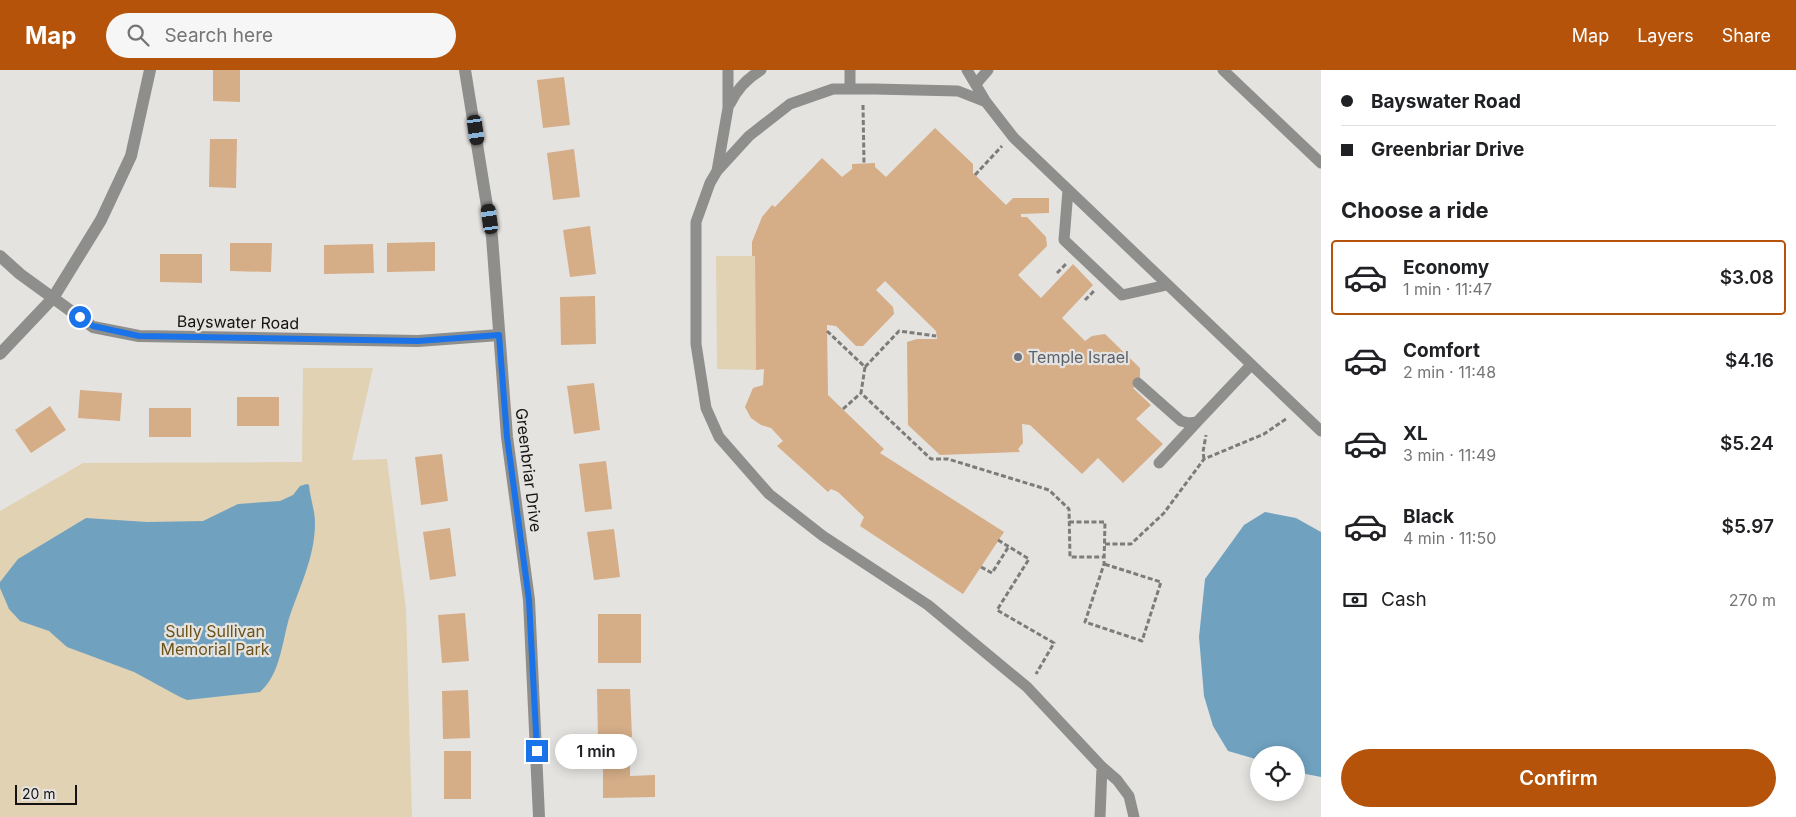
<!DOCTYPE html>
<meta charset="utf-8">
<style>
body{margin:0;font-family:Inter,sans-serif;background:#f6f6f6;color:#202124;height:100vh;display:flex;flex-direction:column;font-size:19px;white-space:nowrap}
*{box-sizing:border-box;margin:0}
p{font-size:16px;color:#757577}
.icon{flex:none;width:28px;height:28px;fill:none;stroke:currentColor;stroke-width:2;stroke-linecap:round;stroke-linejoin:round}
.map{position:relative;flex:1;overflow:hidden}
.panel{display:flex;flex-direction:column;background:#fff;width:475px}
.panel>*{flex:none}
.hud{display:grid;align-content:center;height:110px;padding:0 20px;background:#fff}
.tools{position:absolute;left:1250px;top:676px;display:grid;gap:10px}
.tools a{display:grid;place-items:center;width:55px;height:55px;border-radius:50%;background:#fff;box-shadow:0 2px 12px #0003;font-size:25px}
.scale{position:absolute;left:15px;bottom:12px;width:62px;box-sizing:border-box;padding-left:5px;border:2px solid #141312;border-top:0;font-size:14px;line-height:18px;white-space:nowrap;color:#141312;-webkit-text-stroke:4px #e5e3e0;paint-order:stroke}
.end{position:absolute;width:22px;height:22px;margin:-11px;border:6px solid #1a73e8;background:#fff;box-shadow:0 0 0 2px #fff}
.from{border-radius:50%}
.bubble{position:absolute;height:35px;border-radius:18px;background:#fff;box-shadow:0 2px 12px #0003;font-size:16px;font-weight:600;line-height:35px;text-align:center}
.car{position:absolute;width:15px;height:30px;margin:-15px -8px;border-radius:6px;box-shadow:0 0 4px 1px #0007;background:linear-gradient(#222 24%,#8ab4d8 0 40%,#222 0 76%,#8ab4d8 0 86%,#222 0)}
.hud b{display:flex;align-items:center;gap:18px;height:48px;font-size:19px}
.hud b+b{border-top:1px solid #e0e0e0}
.hud i{width:12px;height:12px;background:#202124}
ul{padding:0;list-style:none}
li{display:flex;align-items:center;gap:15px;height:75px;margin:0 10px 8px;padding:0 10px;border:2px solid transparent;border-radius:5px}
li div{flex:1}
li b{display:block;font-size:19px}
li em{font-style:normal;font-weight:600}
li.selected{border-color:#b45309}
li>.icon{width:45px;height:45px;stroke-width:1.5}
h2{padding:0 20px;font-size:22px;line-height:60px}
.pay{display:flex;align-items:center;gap:12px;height:55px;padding:0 20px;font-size:19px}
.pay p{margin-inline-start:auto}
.button{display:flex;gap:10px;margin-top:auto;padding:10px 20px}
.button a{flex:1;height:58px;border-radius:30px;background:#b45309;color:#fff;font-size:20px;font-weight:600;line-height:58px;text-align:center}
header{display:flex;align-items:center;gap:30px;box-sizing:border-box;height:70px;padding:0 25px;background:#b45309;color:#fff}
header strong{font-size:24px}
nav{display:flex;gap:28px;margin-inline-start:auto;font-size:18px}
.search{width:350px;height:45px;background:#f6f6f6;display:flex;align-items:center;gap:12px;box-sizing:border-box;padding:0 18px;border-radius:28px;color:#757577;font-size:19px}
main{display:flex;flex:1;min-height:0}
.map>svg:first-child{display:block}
.green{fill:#e1d2b4}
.water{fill:#70a2c0}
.building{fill:#d5ad87}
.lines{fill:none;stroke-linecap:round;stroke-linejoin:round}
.path{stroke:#7e7c7a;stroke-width:3;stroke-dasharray:5 2.5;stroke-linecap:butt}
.service{stroke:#8e8e8d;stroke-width:11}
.minor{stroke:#8e8e8d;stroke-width:12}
.route{stroke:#1a73e8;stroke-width:6}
.worship-dot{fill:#6b7280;stroke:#e5e3e0;stroke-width:2}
.labels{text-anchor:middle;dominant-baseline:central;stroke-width:4.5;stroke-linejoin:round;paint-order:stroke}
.street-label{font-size:16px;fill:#141312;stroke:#e5e3e0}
.worship-label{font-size:16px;fill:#5b616d;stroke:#e5e3e0;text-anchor:start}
.park-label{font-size:16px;fill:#6b531a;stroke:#e5e3e0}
</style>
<header>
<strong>Map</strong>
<div class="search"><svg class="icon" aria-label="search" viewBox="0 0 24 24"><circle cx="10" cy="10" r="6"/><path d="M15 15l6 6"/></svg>Search here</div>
<nav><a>Map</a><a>Layers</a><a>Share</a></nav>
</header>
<main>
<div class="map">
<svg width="1321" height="747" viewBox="0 0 1321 747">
<rect width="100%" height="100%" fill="#e5e3e0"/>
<path class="green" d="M 716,186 L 755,186 L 756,300 L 717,299 Z
M 303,298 L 373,298 L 352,390 L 387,389 L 406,539 L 412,747 L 0,747 L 0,441 L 83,393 L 302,392 Z"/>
<path class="water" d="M 307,414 L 309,415 C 310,428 315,440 315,453 C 315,489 298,519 288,552 C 282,575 279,606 260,622 L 187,630 L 180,627 L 134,602 L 67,577 L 49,561 L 20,551 L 9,539 L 0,518 L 0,512 L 18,489 L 86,448 L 147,452 L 203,451 L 238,434 L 280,431 L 293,425 L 300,416 Z
M 1265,442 L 1296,448 L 1321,462 L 1321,707 L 1296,702 L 1296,685 L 1259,685 L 1259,690 L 1228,681 L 1213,656 L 1204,626 L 1199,567 L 1205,509 L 1244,455 Z"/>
<path class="building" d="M 213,0 L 240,0 L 240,32 L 213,31 Z
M 564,7 L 570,55 L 543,58 L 537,10 Z
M 935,58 L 973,94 L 973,103 L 1006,135 L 1013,128 L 1049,128 L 1049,143 L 1021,144 L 1021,147 L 1027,147 L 1046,167 L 1047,176 L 1018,205 L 1041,228 L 1073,194 L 1093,215 L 1062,248 L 1085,271 L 1092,266 L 1105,264 L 1140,298 L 1140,311 L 1133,318 L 1151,335 L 1136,349 L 1163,374 L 1123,413 L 1098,388 L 1082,404 L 1030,355 L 1022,354 L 1023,373 L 1018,379 L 1020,382 L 940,385 L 908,355 L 907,272 L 917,269 L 937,269 L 936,261 L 885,211 L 876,220 L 893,237 L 894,244 L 863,276 L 856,276 L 836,256 L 827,255 L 828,325 L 884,379 L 880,383 L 1004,462 L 963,524 L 860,456 L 864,447 L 838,422 L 831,419 L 828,422 L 777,376 L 783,371 L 771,358 L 761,355 L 751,348 L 745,337 L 753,318 L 763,315 L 764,299 L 756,300 L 755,186 L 752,186 L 752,172 L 762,147 L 772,135 L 775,137 L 822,88 L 842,107 L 852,99 L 852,94 L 875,93 L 875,97 L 886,107 Z
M 210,69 L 237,69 L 236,118 L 209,117 Z
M 574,79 L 580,127 L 553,130 L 547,83 Z
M 590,156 L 596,204 L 570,207 L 563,160 Z
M 435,172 L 435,201 L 387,202 L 387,173 Z
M 230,173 L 272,173 L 271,202 L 230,201 Z
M 373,174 L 374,203 L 324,204 L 324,175 Z
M 160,184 L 202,184 L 202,213 L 160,212 Z
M 595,226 L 596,274 L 561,275 L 560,227 Z
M 594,313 L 600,360 L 574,364 L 567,316 Z
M 80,320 L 122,323 L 120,351 L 78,348 Z
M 237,327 L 279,327 L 279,356 L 237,356 Z
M 50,336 L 66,360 L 31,383 L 15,360 Z
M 149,338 L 191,338 L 191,367 L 149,367 Z
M 442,384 L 448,431 L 421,435 L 415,387 Z
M 606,391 L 612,439 L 585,442 L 579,394 Z
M 450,458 L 456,506 L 430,510 L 423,462 Z
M 614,459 L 620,507 L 594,510 L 587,462 Z
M 465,543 L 469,591 L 442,593 L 438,545 Z
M 598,544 L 641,544 L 641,593 L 598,593 Z
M 597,619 L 630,619 L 632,667 L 598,668 Z
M 468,620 L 470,668 L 443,669 L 442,621 Z
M 630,679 L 630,706 L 655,705 L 655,727 L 603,728 L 603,680 Z
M 444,681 L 471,681 L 471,729 L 444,729 Z"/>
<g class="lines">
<path class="path" d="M 863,35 L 864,94
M 975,105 L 1002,76
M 1057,203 L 1067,193
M 1085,230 L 1095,220
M 827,261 L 865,297 L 899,261 L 936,266
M 865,297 L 861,323 L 931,389 L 948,389 L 1049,420 L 1069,439 L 1070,487 L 1105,487
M 843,339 L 861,323
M 1204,389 L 1203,382 L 1206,365
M 1069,452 L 1105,452 L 1104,494 L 1085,552 L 1142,571 L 1161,512 L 1104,494
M 998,470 L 1029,489 L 997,540 L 1054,573 L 1036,604
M 1105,474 L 1131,474 L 1164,443 L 1204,389 L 1264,364 L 1286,349
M 981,497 L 992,503 L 1009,476"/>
<path class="service" d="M 967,0 L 986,32
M 1223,0 L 1321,93
M 976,14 L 988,0
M 850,19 L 850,0
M 730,34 C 737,19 746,9 761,0
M 717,101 L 728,38 L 728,0
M 1068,120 L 1064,170 L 1122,225 L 1167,215
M 1138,313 L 1181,351 L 1189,353 L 1197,352 L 1251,295
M 1159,393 L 1197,352
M 1100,747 L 1102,697
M 1134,747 L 1129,726 L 1117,710 L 1102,697 L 1027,617 L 928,535 L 823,466 L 769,424 L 719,367 L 706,338 L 696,274 L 696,152 L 710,113 L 717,101 L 749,66 L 790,34 L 833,19 L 875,19 L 958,21 L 986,32 L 1014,68 L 1321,361"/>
<path class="minor" d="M 465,0 L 492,167 L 507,367 L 529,530 L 539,747
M 0,186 L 20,204 L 93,257 L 139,266 L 418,271 L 499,265
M 0,284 L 53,228 L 101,150 L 131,86 L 150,0"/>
</g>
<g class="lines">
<path class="route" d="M 80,247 L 93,256 L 139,266 L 418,271 L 499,265 L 507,367 L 529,530 L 537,681"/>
</g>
<circle class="worship-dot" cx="1018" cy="287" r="5"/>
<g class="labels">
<g class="street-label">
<text transform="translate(238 252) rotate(1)">Bayswater Road</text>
<text transform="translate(529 400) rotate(83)">Greenbriar Drive</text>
</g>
<g class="worship-label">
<text x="1028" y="287">Temple Israel</text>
</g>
<g class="park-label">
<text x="215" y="561">Sully Sullivan<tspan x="215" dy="18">Memorial Park</tspan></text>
</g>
</g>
</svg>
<div class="tools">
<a><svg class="icon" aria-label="locate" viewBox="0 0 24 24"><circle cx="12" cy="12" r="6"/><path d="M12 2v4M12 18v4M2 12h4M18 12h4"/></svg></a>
</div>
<div class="scale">20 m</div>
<i class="end from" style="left:80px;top:247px"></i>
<i class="end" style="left:537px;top:681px"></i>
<div class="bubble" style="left:555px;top:664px;width:82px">1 min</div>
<i class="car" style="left:476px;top:60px;rotate:172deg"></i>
<i class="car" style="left:490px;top:149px;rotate:352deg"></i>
</div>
<section class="panel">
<div class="hud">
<b><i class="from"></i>Bayswater Road</b>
<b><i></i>Greenbriar Drive</b>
</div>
<h2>Choose a ride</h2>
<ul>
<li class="selected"><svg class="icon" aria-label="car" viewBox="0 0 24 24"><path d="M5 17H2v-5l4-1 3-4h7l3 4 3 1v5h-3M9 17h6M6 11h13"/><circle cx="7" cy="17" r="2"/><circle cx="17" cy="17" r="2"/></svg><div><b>Economy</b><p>1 min · 11:47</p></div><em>$3.08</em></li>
<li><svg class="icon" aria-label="car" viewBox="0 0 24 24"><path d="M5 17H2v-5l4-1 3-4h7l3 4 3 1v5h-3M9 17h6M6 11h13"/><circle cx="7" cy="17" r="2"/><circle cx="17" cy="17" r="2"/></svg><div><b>Comfort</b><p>2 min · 11:48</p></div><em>$4.16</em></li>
<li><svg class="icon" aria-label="car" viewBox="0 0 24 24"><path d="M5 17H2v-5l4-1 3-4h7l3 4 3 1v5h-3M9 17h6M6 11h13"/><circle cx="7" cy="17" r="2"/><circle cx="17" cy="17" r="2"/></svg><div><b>XL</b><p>3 min · 11:49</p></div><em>$5.24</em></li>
<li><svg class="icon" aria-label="car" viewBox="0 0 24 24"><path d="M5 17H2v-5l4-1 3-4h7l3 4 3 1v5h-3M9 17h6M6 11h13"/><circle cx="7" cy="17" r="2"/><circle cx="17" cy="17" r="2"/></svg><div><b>Black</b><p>4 min · 11:50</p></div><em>$5.97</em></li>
</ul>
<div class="pay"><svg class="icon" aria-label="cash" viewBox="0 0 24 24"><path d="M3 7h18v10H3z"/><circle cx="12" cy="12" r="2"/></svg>Cash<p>270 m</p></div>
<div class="button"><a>Confirm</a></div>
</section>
</main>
